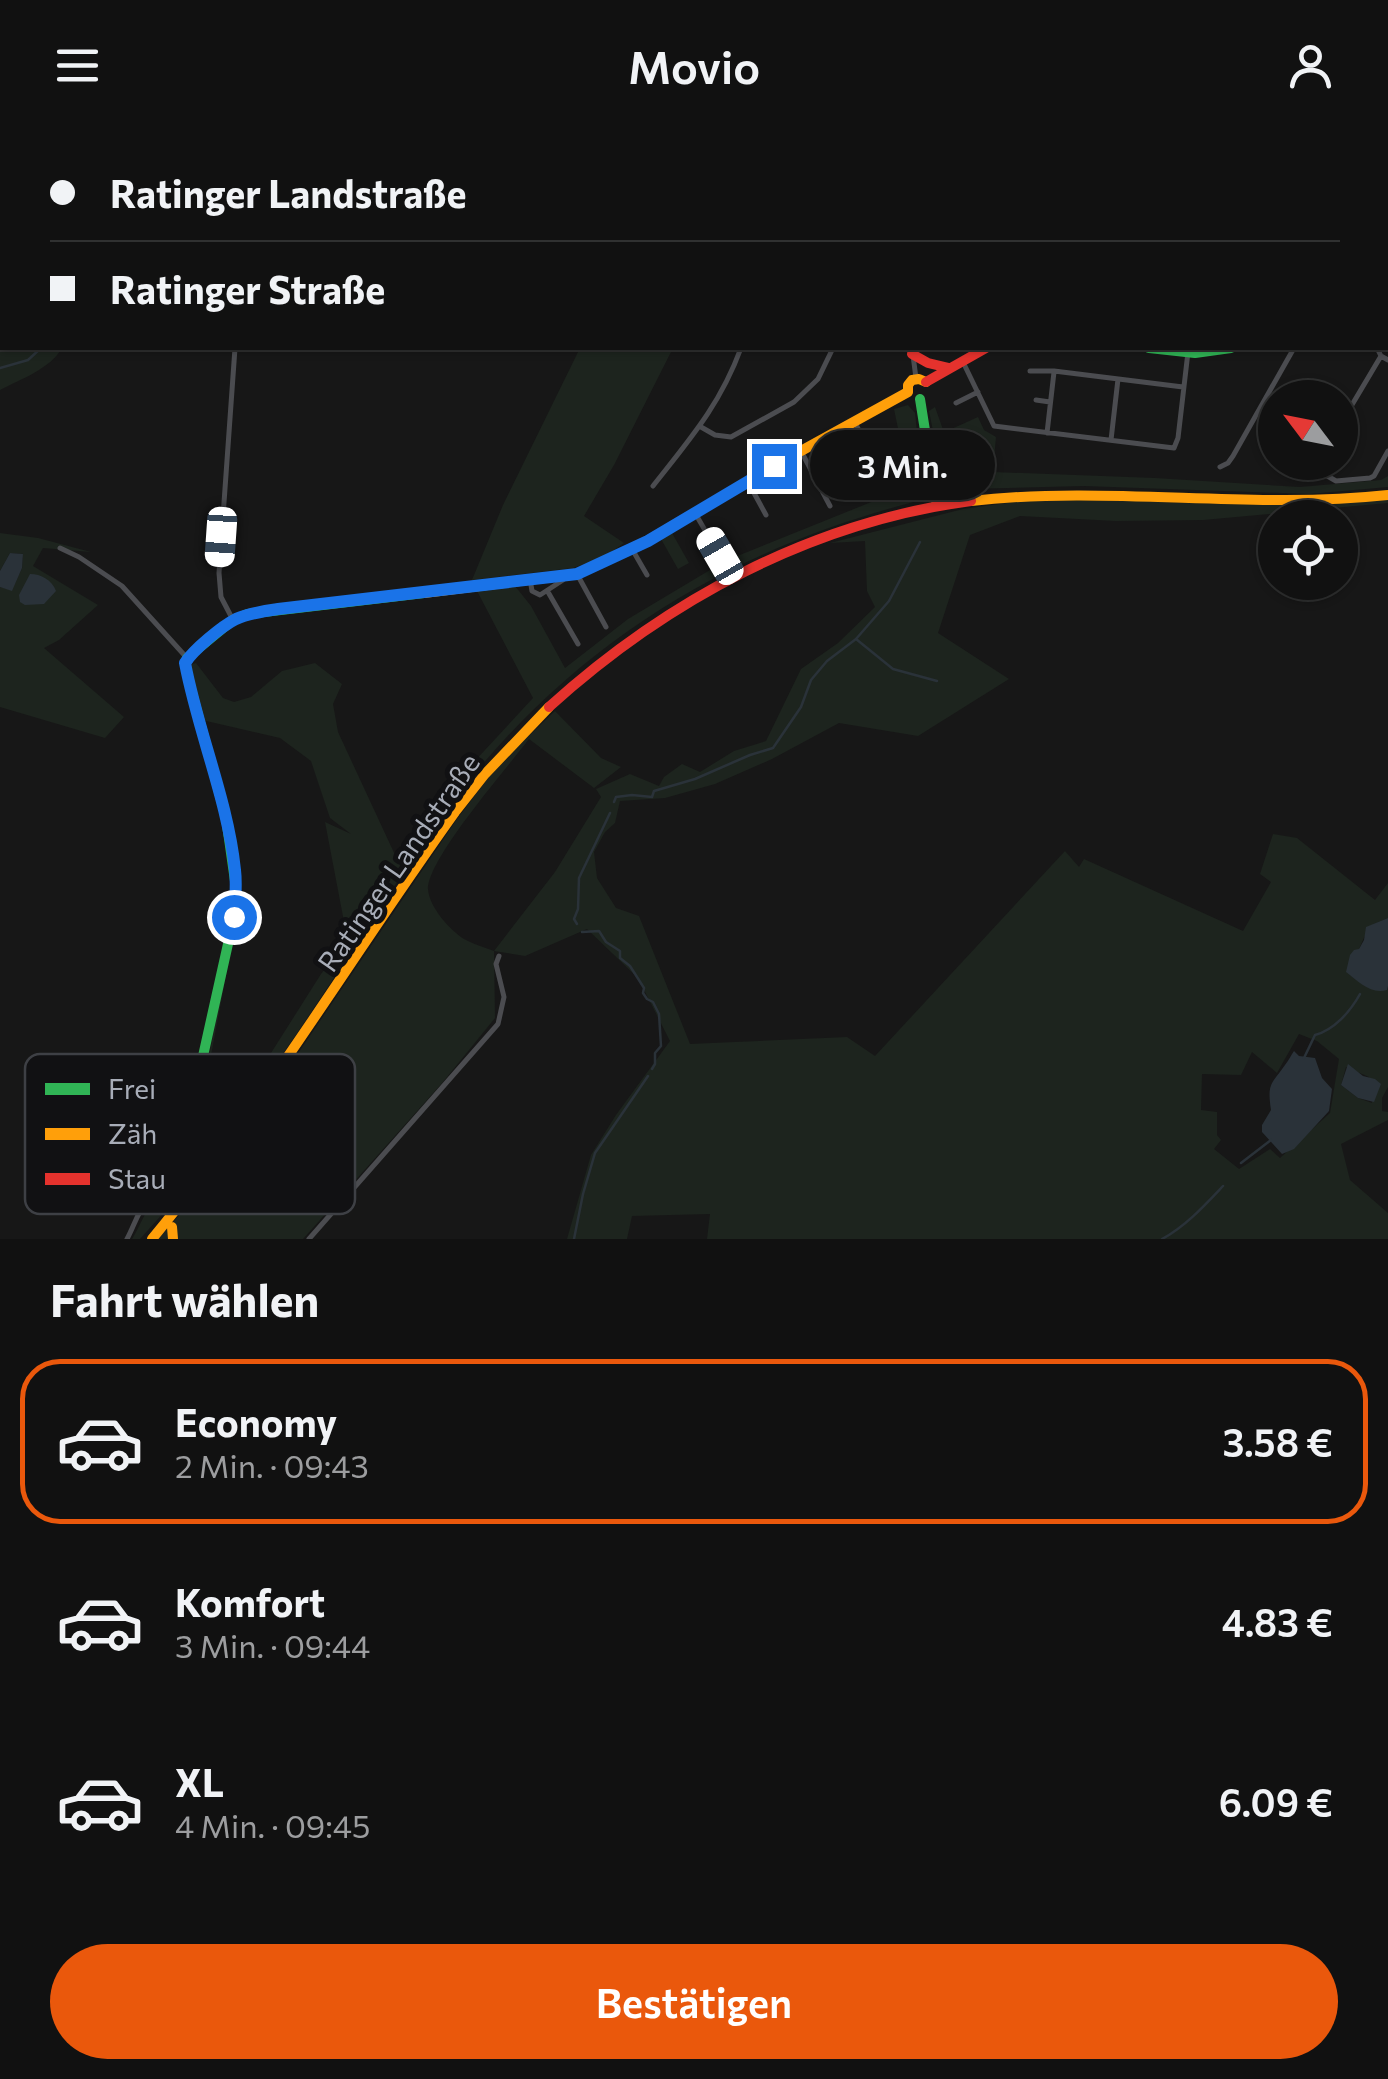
<!DOCTYPE html>
<html lang="de">
<meta charset="utf-8">
<style>
body{margin:0;font-family:Commissioner,sans-serif;background:#1e1f1f;color:#f1f3f6;height:100vh;display:flex;flex-direction:column;font-size:38px;white-space:nowrap}
*{box-sizing:border-box;margin:0}
p{font-size:32px;color:#9c9d9f}
.icon{flex:none;width:55px;height:55px;fill:none;stroke:currentColor;stroke-width:2;stroke-linecap:round;stroke-linejoin:round}
.map{position:relative;height:1109px;overflow:hidden}
.side{display:flex;flex-direction:column;background:#111;flex:1}
.side>*{flex:none}
.banner{position:absolute;left:0px;top:0px;width:1390px;height:220px;box-shadow:0 2px 8px #0004,0 0 0 2px #303131;display:grid;align-content:center;height:220px;padding:0 50px;background:#111}
.needle{width:65px;rotate:302deg}
.controls{position:absolute;left:1258px;top:250px;display:grid;gap:20px}
.controls a{display:grid;place-items:center;width:100px;height:100px;border-radius:50%;background:#111;box-shadow:0 2px 8px #0004,0 0 0 2px #303131;font-size:50px}
.end{position:absolute;width:45px;height:45px;margin:-22px;border:12px solid #1a73e8;background:#fff;box-shadow:0 0 0 5px #fff}
.from{border-radius:50%}
.bubble{position:absolute;height:70px;border-radius:35px;background:#111;box-shadow:0 2px 8px #0004,0 0 0 2px #303131;font-size:32px;font-weight:600;line-height:70px;text-align:center}
.car{position:absolute;width:30px;height:60px;margin:-30px -15px;border-radius:12px;box-shadow:0 0 8px 2px #0007;background:linear-gradient(#fff 24%,#345 0 40%,#fff 0 76%,#345 0 86%,#fff 0)}
.banner b{display:flex;align-items:center;gap:35px;height:95px;font-size:38px}
.banner b+b{border-top:2px solid #303131}
.banner i{width:25px;height:25px;background:#f1f3f6}
ul{padding:0;list-style:none}
li{display:flex;align-items:center;gap:30px;height:165px;margin:0 20px 15px;padding:0 30px;border:5px solid transparent;border-radius:40px}
li div{flex:1}
li b{display:block;font-size:38px}
li em{font-style:normal;font-weight:600}
li.active{border-color:#ea580c}
li>.icon{width:90px;height:90px;stroke-width:1.5}
h2{padding:0 50px;font-size:45px;line-height:120px}
.primary-button{display:flex;gap:20px;margin-top:auto;padding:20px 50px}
.primary-button a{flex:1;height:115px;border-radius:60px;background:#ea580c;color:#fff;font-size:40px;font-weight:600;line-height:115px;text-align:center}
header{display:flex;justify-content:space-between;align-items:center;height:130px;padding:0 50px;background:#111;font-size:45px;font-weight:600}
.map>svg:first-child{display:block}
.green{fill:#1d241e;fill-rule:evenodd}
.water{fill:#2a3239}
.lines{fill:none;stroke-linecap:round;stroke-linejoin:round}
.stream{stroke:#2a3239;stroke-width:2.5}
.street{stroke:#4b4c50;stroke-width:5}
.fast{stroke:#30b455;stroke-width:10}
.slow{stroke:#ff9f0a;stroke-width:10}
.jam{stroke:#e5322d;stroke-width:10}
.route{stroke:#1a73e8;stroke-width:12}
.labels{text-anchor:middle;dominant-baseline:central;stroke-width:10;stroke-linejoin:round;paint-order:stroke}
.street-label{font-size:28px;fill:#a8adb8;stroke:#111113}
.key{fill:#111113;stroke:#3e4045;stroke-width:2.5}
.key-label{font-size:28px;fill:#a8adb8}
</style>
<header><svg class="icon" aria-label="menu" viewBox="0 0 24 24"><path d="M4 6h16M4 12h16M4 18h16"/></svg>Movio<svg class="icon" aria-label="person" viewBox="0 0 24 24"><circle cx="12" cy="8" r="4"/><path d="M4 21q1-7 8-7t8 7"/></svg></header>
<div class="map">
<svg width="1388" height="1109" viewBox="0 0 1388 1109">
<rect width="100%" height="100%" fill="#171717"/>
<path class="green" d="M 0,207 L 2,208 L 2,218 L 62,218 C 50,239 21,249 0,260 Z
M 580,218 L 673,218 L 614,335 L 584,386 L 624,413 L 604,427 L 573,438 L 472,450 L 503,375 Z
M 908,275 L 915,283 L 923,358 L 917,371 C 751,414 609,492 494,621 C 449,671 412,729 375,786 C 311,882 248,981 174,1069 L 174,1048 L 178,1024 L 185,996 L 208,931 L 225,842 L 227,840 L 203,968 L 184,1023 L 189,1035 L 212,1018 L 242,975 L 259,942 L 321,844 L 354,803 L 345,797 L 325,692 L 351,704 L 330,688 L 311,631 L 280,608 L 202,590 L 193,563 L 189,535 L 196,533 L 223,568 L 234,572 L 251,567 L 282,541 L 315,533 L 342,554 L 333,574 L 338,602 L 396,727 L 460,647 L 533,568 L 476,459 L 515,456 L 531,476 L 565,538 L 628,489 L 725,431 L 906,358 L 908,347 L 894,279 Z
M 935,277 L 951,322 L 955,326 L 947,301 L 978,287 L 984,300 L 996,307 L 993,342 L 1155,348 L 1300,357 L 1381,350 L 1388,346 L 1388,357 L 1309,364 L 1084,356 L 964,359 L 951,356 L 942,346 L 929,281 Z
M 1087,369 C 1187,373 1288,379 1388,369 L 1388,373 L 1203,390 L 1116,391 L 1020,386 L 970,405 L 938,503 L 1009,549 L 918,606 L 839,593 L 772,629 L 715,654 L 665,668 L 620,671 L 615,693 L 605,702 L 594,722 L 597,748 L 616,778 L 639,786 L 690,914 L 847,907 L 875,926 L 1065,721 L 1079,737 L 1084,729 L 1243,801 L 1271,752 L 1260,744 L 1273,704 L 1297,708 L 1375,770 L 1388,753 L 1388,788 L 1374,794 L 1367,801 L 1359,819 L 1387,860 L 1388,856 L 1388,957 L 1382,968 L 1382,981 L 1388,982 L 1388,990 L 1341,1014 L 1350,1050 L 1388,1083 L 1388,1109 L 707,1109 L 710,1084 L 632,1086 L 627,1109 L 567,1109 L 591,1025 L 616,985 L 670,911 L 638,848 L 587,799 L 525,826 L 494,821 L 495,888 L 443,952 L 303,1109 L 158,1109 L 190,1073 L 265,972 L 457,689 L 498,635 L 555,581 L 601,628 L 621,637 L 594,658 L 529,609 C 508,637 428,728 428,759 C 429,777 450,800 464,809 C 473,814 484,817 494,821 L 555,742 L 601,667 L 596,659 L 630,644 L 659,656 L 664,647 L 682,634 L 700,642 L 734,621 L 766,611 L 801,539 L 838,513 L 875,477 L 867,461 L 865,411 L 830,413 L 963,379 L 1028,370 ZM 1299,904 L 1317,911 L 1339,929 L 1330,983 L 1280,1028 L 1270,1019 L 1239,1039 L 1214,1019 L 1221,1010 L 1217,1005 L 1217,982 L 1201,980 L 1202,944 L 1241,945 L 1252,922 L 1277,943 ZM 1346,937 L 1369,947 L 1372,973 L 1358,968 L 1341,955 Z
M 0,403 L 38,408 L 91,422 L 43,418 L 33,436 L 98,475 L 59,510 L 44,518 L 124,587 L 105,608 L 0,577 L 0,457 L 12,460 L 22,438 L 23,424 L 10,423 L 0,441 Z
M 672,403 L 689,433 L 678,439 L 661,409 Z
M 157,1068 L 164,1069 L 166,1080 L 140,1109 L 132,1109 C 141,1095 145,1079 157,1068 Z"/>
<path class="water" d="M 10,423 L 23,424 L 22,438 L 12,461 L 0,457 L 0,441 Z
M 30,444 C 41,444 52,450 56,461 L 44,474 L 25,475 L 20,472 L 19,465 Z
M 1388,788 L 1388,856 L 1387,860 C 1371,865 1358,851 1346,842 L 1350,825 L 1354,820 L 1359,819 L 1364,810 L 1366,797 Z
M 1294,921 L 1299,926 L 1315,928 L 1322,948 L 1332,959 L 1329,981 L 1294,1019 L 1282,1024 L 1262,1002 L 1262,995 L 1271,980 C 1267,953 1271,955 1285,935 C 1289,930 1291,925 1294,921 Z
M 1348,934 L 1363,946 L 1375,949 L 1381,954 L 1374,972 L 1358,968 L 1341,955 Z"/>
<g class="lines">
<path class="stream" d="M 506,2 L 513,0
M 0,238 L 28,230 L 41,218
M 856,509 L 893,539 L 937,551
M 614,672 L 616,667 L 632,665 L 652,667 L 654,661 L 695,649 L 750,625 L 773,618 L 801,577 L 811,550 L 827,531 L 856,509 L 889,471 L 920,412
M 577,794 L 574,789 L 578,779 L 579,748 L 610,683
M 582,802 L 599,801 L 606,812 L 620,821 L 620,828 L 630,836 L 644,858 L 643,863 L 647,869 L 653,872 L 659,884 L 661,916 L 655,923 L 655,934 L 652,939
M 1304,928 L 1315,905 C 1334,900 1350,882 1360,864
M 1241,1033 L 1271,1010
M 574,1109 L 583,1064 L 595,1023 L 648,946
M 1162,1109 C 1186,1096 1205,1075 1223,1056"/>
<path class="street" d="M 1204,0 L 1211,2
M 319,2 L 320,0
M 843,2 L 843,0
M 892,2 L 893,0
M 1100,2 L 1102,0
M 1326,2 L 1326,0
M 1388,161 L 1388,160
M 912,218 L 916,248
M 1377,218 L 1381,226 L 1388,230
M 962,230 L 994,296 L 1174,318 L 1178,308 L 1188,222
M 1030,241 L 1054,241 L 1183,257
M 1036,270 L 1050,272
M 956,273 L 978,262
M 854,291 L 885,350
M 1340,295 L 1381,226
M 701,297 L 715,305 L 731,307 L 794,272 L 818,249 L 833,218
M 1047,303 L 1054,242
M 1111,310 L 1118,249
M 801,321 L 830,376
M 1318,332 L 1317,340 L 1336,351 L 1370,348 L 1374,346 L 1388,321
M 1220,337 L 1228,333 L 1233,326 L 1294,218
M 748,352 L 766,385
M 653,356 C 690,309 720,275 741,218
M 695,383 L 720,426
M 60,418 L 79,427 L 122,456 L 187,528
M 632,419 L 647,445
M 577,444 L 606,497
M 530,449 L 532,461 L 540,465 L 563,450
M 548,462 L 578,514
M 233,490 L 221,467 L 219,443 L 235,218
M 127,1109 C 138,1089 142,1062 169,1060
M 309,1109 L 498,894 L 504,867 L 496,834 L 499,826"/>
<path class="fast" d="M 1149,218 L 1195,223 L 1231,218
M 920,269 L 937,376
M 170,1075 L 170,1041 L 177,1005 L 199,944 L 234,787 L 236,758 L 226,688 L 191,559 L 185,533 L 187,528 L 233,490 L 248,484 L 424,463"/>
<path class="slow" d="M 908,262 L 908,255 L 912,250 L 919,249 L 926,252
M 934,344 L 940,355 L 962,372
M 971,371 C 1110,355 1249,380 1388,365
M 424,463 L 577,444 L 647,411 L 801,321 L 908,262
M 172,1097 L 173,1109
M 152,1109 C 264,974 353,824 455,682 L 485,644 L 549,577"/>
<path class="jam" d="M 912,224 L 928,233 L 949,238
M 926,252 L 986,218
M 549,577 C 667,470 812,392 971,371"/>
</g>
<g class="lines">
<path class="route" d="M 234,787 C 235,772 237,756 235,740 C 228,671 198,602 185,533 C 193,520 222,496 236,489 C 249,483 264,481 278,479 L 577,444 L 648,411 L 774,336"/>
</g>
<g class="labels">
<g class="street-label">
<text transform="translate(398 732) rotate(-55)">Ratinger Landstraße</text>
</g>
</g>
<rect x="25" y="924" width="330" height="160" rx="15" class="key"/>
<rect x="45" y="953" width="45" height="12" fill="#30b455"/>
<rect x="45" y="998" width="45" height="12" fill="#ff9f0a"/>
<rect x="45" y="1043" width="45" height="12" fill="#e5322d"/>
<g class="key-label">
<text x="108" y="969">Frei</text>
<text x="108" y="1014">Zäh</text>
<text x="108" y="1059">Stau</text>
</g>
</svg>
<div class="controls">
<a><svg class="needle" viewBox="-14 -14 28 28"><path d="M0-13l5 13h-10z" fill="#e53935"/><path d="M0 13l5-13h-10z" fill="#9c9d9f"/></svg></a>
<a><svg class="icon" aria-label="locate" viewBox="0 0 24 24"><circle cx="12" cy="12" r="6"/><path d="M12 2v4M12 18v4M2 12h4M18 12h4"/></svg></a>
</div>
<i class="end from" style="left:234px;top:787px"></i>
<i class="end" style="left:774px;top:336px"></i>
<div class="bubble" style="left:810px;top:300px;width:185px">3 Min.</div>
<i class="car" style="left:221px;top:407px;rotate:184deg"></i>
<i class="car" style="left:720px;top:426px;rotate:330deg"></i>
<div class="banner">
<b><i class="from"></i>Ratinger Landstraße</b>
<b><i></i>Ratinger Straße</b>
</div>
</div>
<section class="side">
<h2>Fahrt wählen</h2>
<ul>
<li class="active"><svg class="icon" aria-label="car" viewBox="0 0 24 24"><path d="M5 17H2v-5l4-1 3-4h7l3 4 3 1v5h-3M9 17h6M6 11h13"/><circle cx="7" cy="17" r="2"/><circle cx="17" cy="17" r="2"/></svg><div><b>Economy</b><p>2 Min. · 09:43</p></div><em>3.58 €</em></li>
<li><svg class="icon" aria-label="car" viewBox="0 0 24 24"><path d="M5 17H2v-5l4-1 3-4h7l3 4 3 1v5h-3M9 17h6M6 11h13"/><circle cx="7" cy="17" r="2"/><circle cx="17" cy="17" r="2"/></svg><div><b>Komfort</b><p>3 Min. · 09:44</p></div><em>4.83 €</em></li>
<li><svg class="icon" aria-label="car" viewBox="0 0 24 24"><path d="M5 17H2v-5l4-1 3-4h7l3 4 3 1v5h-3M9 17h6M6 11h13"/><circle cx="7" cy="17" r="2"/><circle cx="17" cy="17" r="2"/></svg><div><b>XL</b><p>4 Min. · 09:45</p></div><em>6.09 €</em></li>
</ul>
<div class="primary-button"><a>Bestätigen</a></div>
</section>
